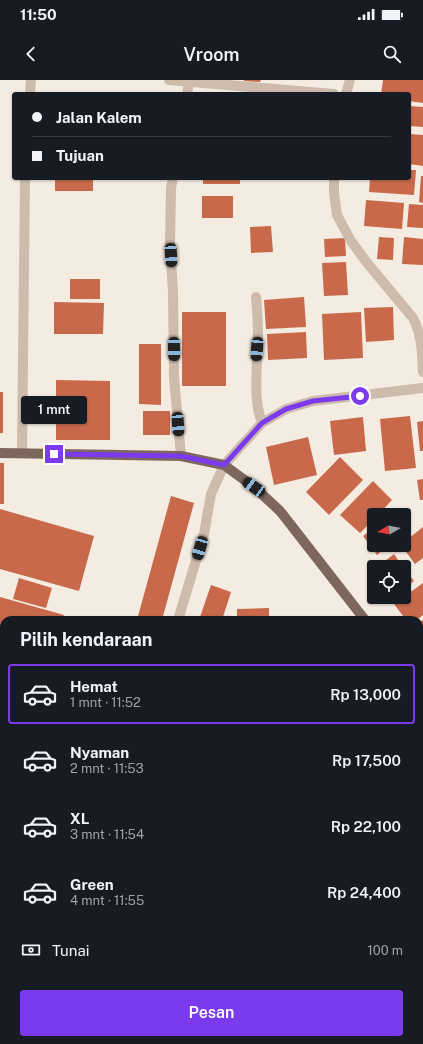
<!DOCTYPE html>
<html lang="id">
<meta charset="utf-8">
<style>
body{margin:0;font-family:"Public Sans",sans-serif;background:#20242c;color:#f1f3f6;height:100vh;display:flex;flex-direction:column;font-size:15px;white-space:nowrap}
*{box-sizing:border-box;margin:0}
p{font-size:13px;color:#9ea1a6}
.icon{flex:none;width:22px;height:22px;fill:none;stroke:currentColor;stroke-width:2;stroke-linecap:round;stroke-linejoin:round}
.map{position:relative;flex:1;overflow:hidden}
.drawer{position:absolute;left:0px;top:536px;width:423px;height:428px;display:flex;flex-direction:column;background:#171b24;border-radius:12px 12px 0 0;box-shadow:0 1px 3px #0004}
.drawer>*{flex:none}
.banner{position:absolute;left:12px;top:12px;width:399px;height:88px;border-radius:4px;box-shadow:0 1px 3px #0004;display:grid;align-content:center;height:88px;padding:0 20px;background:#171b24}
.needle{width:26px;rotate:261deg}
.fabs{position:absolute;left:367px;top:428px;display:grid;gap:8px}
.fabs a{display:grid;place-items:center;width:44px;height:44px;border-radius:4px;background:#171b24;box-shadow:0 1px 3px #0004;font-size:20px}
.end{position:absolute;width:18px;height:18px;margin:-9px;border:5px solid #7c3aed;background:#fff;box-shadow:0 0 0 2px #fff}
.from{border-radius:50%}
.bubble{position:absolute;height:28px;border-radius:4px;background:#171b24;box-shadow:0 1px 3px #0004;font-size:13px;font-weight:600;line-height:28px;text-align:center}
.car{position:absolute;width:12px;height:24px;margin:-12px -6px;border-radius:5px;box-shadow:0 0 3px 1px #0007;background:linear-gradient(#222 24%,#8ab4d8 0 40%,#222 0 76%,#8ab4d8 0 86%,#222 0)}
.banner b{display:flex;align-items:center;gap:14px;height:38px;font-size:15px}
.banner b+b{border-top:1px solid #363941}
.banner i{width:10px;height:10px;background:#f1f3f6}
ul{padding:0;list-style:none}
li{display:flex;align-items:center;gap:12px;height:60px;margin:0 8px 6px;padding:0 12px;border:2px solid transparent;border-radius:4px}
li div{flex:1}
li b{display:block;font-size:15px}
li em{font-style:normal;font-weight:600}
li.current{border-color:#7c3aed}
li>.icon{width:36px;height:36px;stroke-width:1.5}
h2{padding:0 20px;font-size:18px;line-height:48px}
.pay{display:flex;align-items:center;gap:10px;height:44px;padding:0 20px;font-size:15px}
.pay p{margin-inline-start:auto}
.primary-button{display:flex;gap:8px;margin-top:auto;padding:8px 20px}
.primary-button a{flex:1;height:46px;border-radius:4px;background:#7c3aed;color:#fff;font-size:16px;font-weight:600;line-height:46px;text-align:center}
.status{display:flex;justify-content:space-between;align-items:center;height:28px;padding:0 20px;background:#171b24;direction:ltr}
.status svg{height:11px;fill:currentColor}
header{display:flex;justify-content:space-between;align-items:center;height:52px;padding:0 20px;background:#171b24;font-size:18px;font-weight:600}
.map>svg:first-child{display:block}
.building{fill:#c8694b}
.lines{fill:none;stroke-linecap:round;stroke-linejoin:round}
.minor{stroke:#cdbbac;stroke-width:10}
.major{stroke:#7d675c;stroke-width:10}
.route{stroke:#7c3aed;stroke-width:5}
</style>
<div class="status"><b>11:50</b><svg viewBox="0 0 49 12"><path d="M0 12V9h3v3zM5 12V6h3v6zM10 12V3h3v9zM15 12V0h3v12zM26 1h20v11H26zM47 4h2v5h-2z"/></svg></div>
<header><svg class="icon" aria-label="back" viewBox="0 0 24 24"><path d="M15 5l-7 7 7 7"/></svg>Vroom<svg class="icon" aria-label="search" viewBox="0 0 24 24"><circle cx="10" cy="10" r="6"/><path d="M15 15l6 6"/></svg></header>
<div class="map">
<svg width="423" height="964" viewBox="0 0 423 964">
<rect width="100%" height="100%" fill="#f4ebe1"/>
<path class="building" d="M 244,0 L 261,0 L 260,2 L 244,1 Z
M 383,0 L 423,0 L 423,23 L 409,21 L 409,14 L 381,14 Z
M 409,26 L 423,27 L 423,47 L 409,46 Z
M 409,54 L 423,55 L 423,86 L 409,84 Z
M 409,90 L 416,90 L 414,115 L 369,112 L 370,98 L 409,98 Z
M 421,96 L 423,96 L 423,123 L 419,122 Z
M 55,98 L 93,98 L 93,111 L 55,111 Z
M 203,98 L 240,98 L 240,104 L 203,104 Z
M 202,116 L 233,116 L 233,138 L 202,138 Z
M 366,120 L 404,123 L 402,149 L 364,146 Z
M 409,124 L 423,125 L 423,148 L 407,147 Z
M 271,146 L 273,172 L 251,173 L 250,147 Z
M 379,157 L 394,158 L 393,180 L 377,179 Z
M 404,157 L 423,159 L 423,185 L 402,184 Z
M 345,158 L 346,176 L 325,177 L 324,159 Z
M 346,182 L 348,215 L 324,216 L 322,183 Z
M 70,199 L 100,199 L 100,219 L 70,219 Z
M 304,217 L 306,247 L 266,249 L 264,220 Z
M 54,222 L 104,223 L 103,254 L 54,254 Z
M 393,227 L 394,260 L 366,262 L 364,228 Z
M 182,232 L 226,232 L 226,306 L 182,306 Z
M 361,232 L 363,278 L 324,280 L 322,234 Z
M 306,252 L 307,278 L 268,280 L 267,254 Z
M 139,264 L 161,264 L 161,325 L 139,324 Z
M 56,300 L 110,301 L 110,360 L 56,360 Z
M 0,312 L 3,312 L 3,353 L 0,353 Z
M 143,331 L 170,331 L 170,355 L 143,355 Z
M 410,336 L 416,388 L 385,391 L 380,339 Z
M 363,337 L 366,371 L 334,375 L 330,341 Z
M 423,341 L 423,371 L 420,371 L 417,342 Z
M 308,357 L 317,395 L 274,405 L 266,367 Z
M 340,377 L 363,400 L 329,435 L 306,412 Z
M 0,383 L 4,383 L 4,424 L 0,424 Z
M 423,399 L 423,420 L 420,420 L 417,400 Z
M 373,401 L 392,420 L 378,435 L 374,435 L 374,439 L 360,453 L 340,435 Z
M 171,416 L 194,423 L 162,540 L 137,540 Z
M 0,429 L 94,456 L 79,511 L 0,489 Z
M 423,447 L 423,478 L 415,484 L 401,465 L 404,465 L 404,462 Z
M 374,448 L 374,465 L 389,465 L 377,475 L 363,456 Z
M 394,474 L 403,487 L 377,487 Z
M 404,488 L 414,501 L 404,509 Z
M 374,489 L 374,501 L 368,494 Z
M 19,498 L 52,508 L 46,528 L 13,519 Z
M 423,503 L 423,535 L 417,540 L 406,540 L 394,524 Z
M 211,505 L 231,512 L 222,540 L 199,540 Z
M 0,517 L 64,535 L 62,540 L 4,540 L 4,549 L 0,548 Z
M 269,528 L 269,540 L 237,540 L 237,529 Z
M 423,540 L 423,573 L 419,568 L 419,543 Z
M 0,571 L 4,571 L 4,659 L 0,659 Z
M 0,671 L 4,672 L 4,724 L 0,724 Z
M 0,727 L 4,727 L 4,762 L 0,762 Z
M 423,737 L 423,766 L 419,769 L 419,740 Z
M 423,778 L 423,798 L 419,793 L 419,782 Z
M 0,866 L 1,866 L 2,885 L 0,885 Z
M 419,893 L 423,898 L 423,953 L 419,948 Z"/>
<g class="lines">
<path class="minor" d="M 169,0 L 334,14
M 30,14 L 31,0
M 187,14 L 189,2
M 346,14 L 350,0
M 173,98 L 171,108 L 170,162 L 173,212 L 174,298 L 181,376
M 334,98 L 334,113 L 337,135 L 351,161 L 368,184 L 413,238 C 422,255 422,273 423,292
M 256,217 C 257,229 258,242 258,254 C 258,282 252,317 262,343
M 22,373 L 25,98
M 178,540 L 204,454 L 211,414 L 224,385 L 262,343 L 286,329 L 313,321 L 423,308"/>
<path class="major" d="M 0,373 L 181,376 L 224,385 L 254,407 L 280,431 L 365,540
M 419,610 L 423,615"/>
</g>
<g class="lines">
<path class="route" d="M 54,374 L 181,376 L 224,385 L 262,343 L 286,329 L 313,321 L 360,316"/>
</g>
</svg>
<div class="fabs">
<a><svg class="needle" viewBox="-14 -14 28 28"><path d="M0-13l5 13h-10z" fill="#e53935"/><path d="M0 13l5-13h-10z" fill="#9ea1a6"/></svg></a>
<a><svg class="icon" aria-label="locate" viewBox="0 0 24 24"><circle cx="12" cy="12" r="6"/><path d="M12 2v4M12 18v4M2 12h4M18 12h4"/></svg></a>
</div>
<i class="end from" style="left:360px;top:316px"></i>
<i class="end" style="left:54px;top:374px"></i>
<div class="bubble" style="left:21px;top:316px;width:66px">1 mnt</div>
<i class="car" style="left:171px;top:175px;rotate:177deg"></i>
<i class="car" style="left:174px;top:269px;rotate:179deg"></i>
<i class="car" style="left:257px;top:269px;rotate:184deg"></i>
<i class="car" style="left:178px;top:344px;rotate:176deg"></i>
<i class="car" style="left:254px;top:407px;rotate:305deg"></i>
<i class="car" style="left:200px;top:468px;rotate:196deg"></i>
<div class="banner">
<b><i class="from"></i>Jalan Kalem</b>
<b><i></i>Tujuan</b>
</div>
<section class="drawer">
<h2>Pilih kendaraan</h2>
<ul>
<li class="current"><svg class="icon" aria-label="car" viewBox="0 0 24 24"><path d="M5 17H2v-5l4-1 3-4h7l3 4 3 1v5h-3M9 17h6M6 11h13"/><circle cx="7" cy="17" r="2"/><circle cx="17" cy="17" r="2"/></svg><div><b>Hemat</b><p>1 mnt · 11:52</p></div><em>Rp 13,000</em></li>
<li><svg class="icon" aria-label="car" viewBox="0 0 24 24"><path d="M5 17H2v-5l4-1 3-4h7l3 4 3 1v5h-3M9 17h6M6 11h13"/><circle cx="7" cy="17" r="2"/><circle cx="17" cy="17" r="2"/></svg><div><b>Nyaman</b><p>2 mnt · 11:53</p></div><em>Rp 17,500</em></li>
<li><svg class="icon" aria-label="car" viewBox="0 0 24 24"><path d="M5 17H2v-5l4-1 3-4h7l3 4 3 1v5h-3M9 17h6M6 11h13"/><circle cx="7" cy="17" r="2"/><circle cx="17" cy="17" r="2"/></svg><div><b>XL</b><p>3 mnt · 11:54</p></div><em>Rp 22,100</em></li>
<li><svg class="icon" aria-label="car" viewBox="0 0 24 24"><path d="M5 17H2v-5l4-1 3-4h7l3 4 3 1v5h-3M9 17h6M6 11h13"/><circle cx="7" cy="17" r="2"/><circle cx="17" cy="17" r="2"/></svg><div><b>Green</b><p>4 mnt · 11:55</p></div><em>Rp 24,400</em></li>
</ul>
<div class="pay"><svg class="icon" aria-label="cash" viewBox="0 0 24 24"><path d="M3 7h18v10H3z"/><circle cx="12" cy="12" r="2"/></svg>Tunai<p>100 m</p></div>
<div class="primary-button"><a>Pesan</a></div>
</section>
</div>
